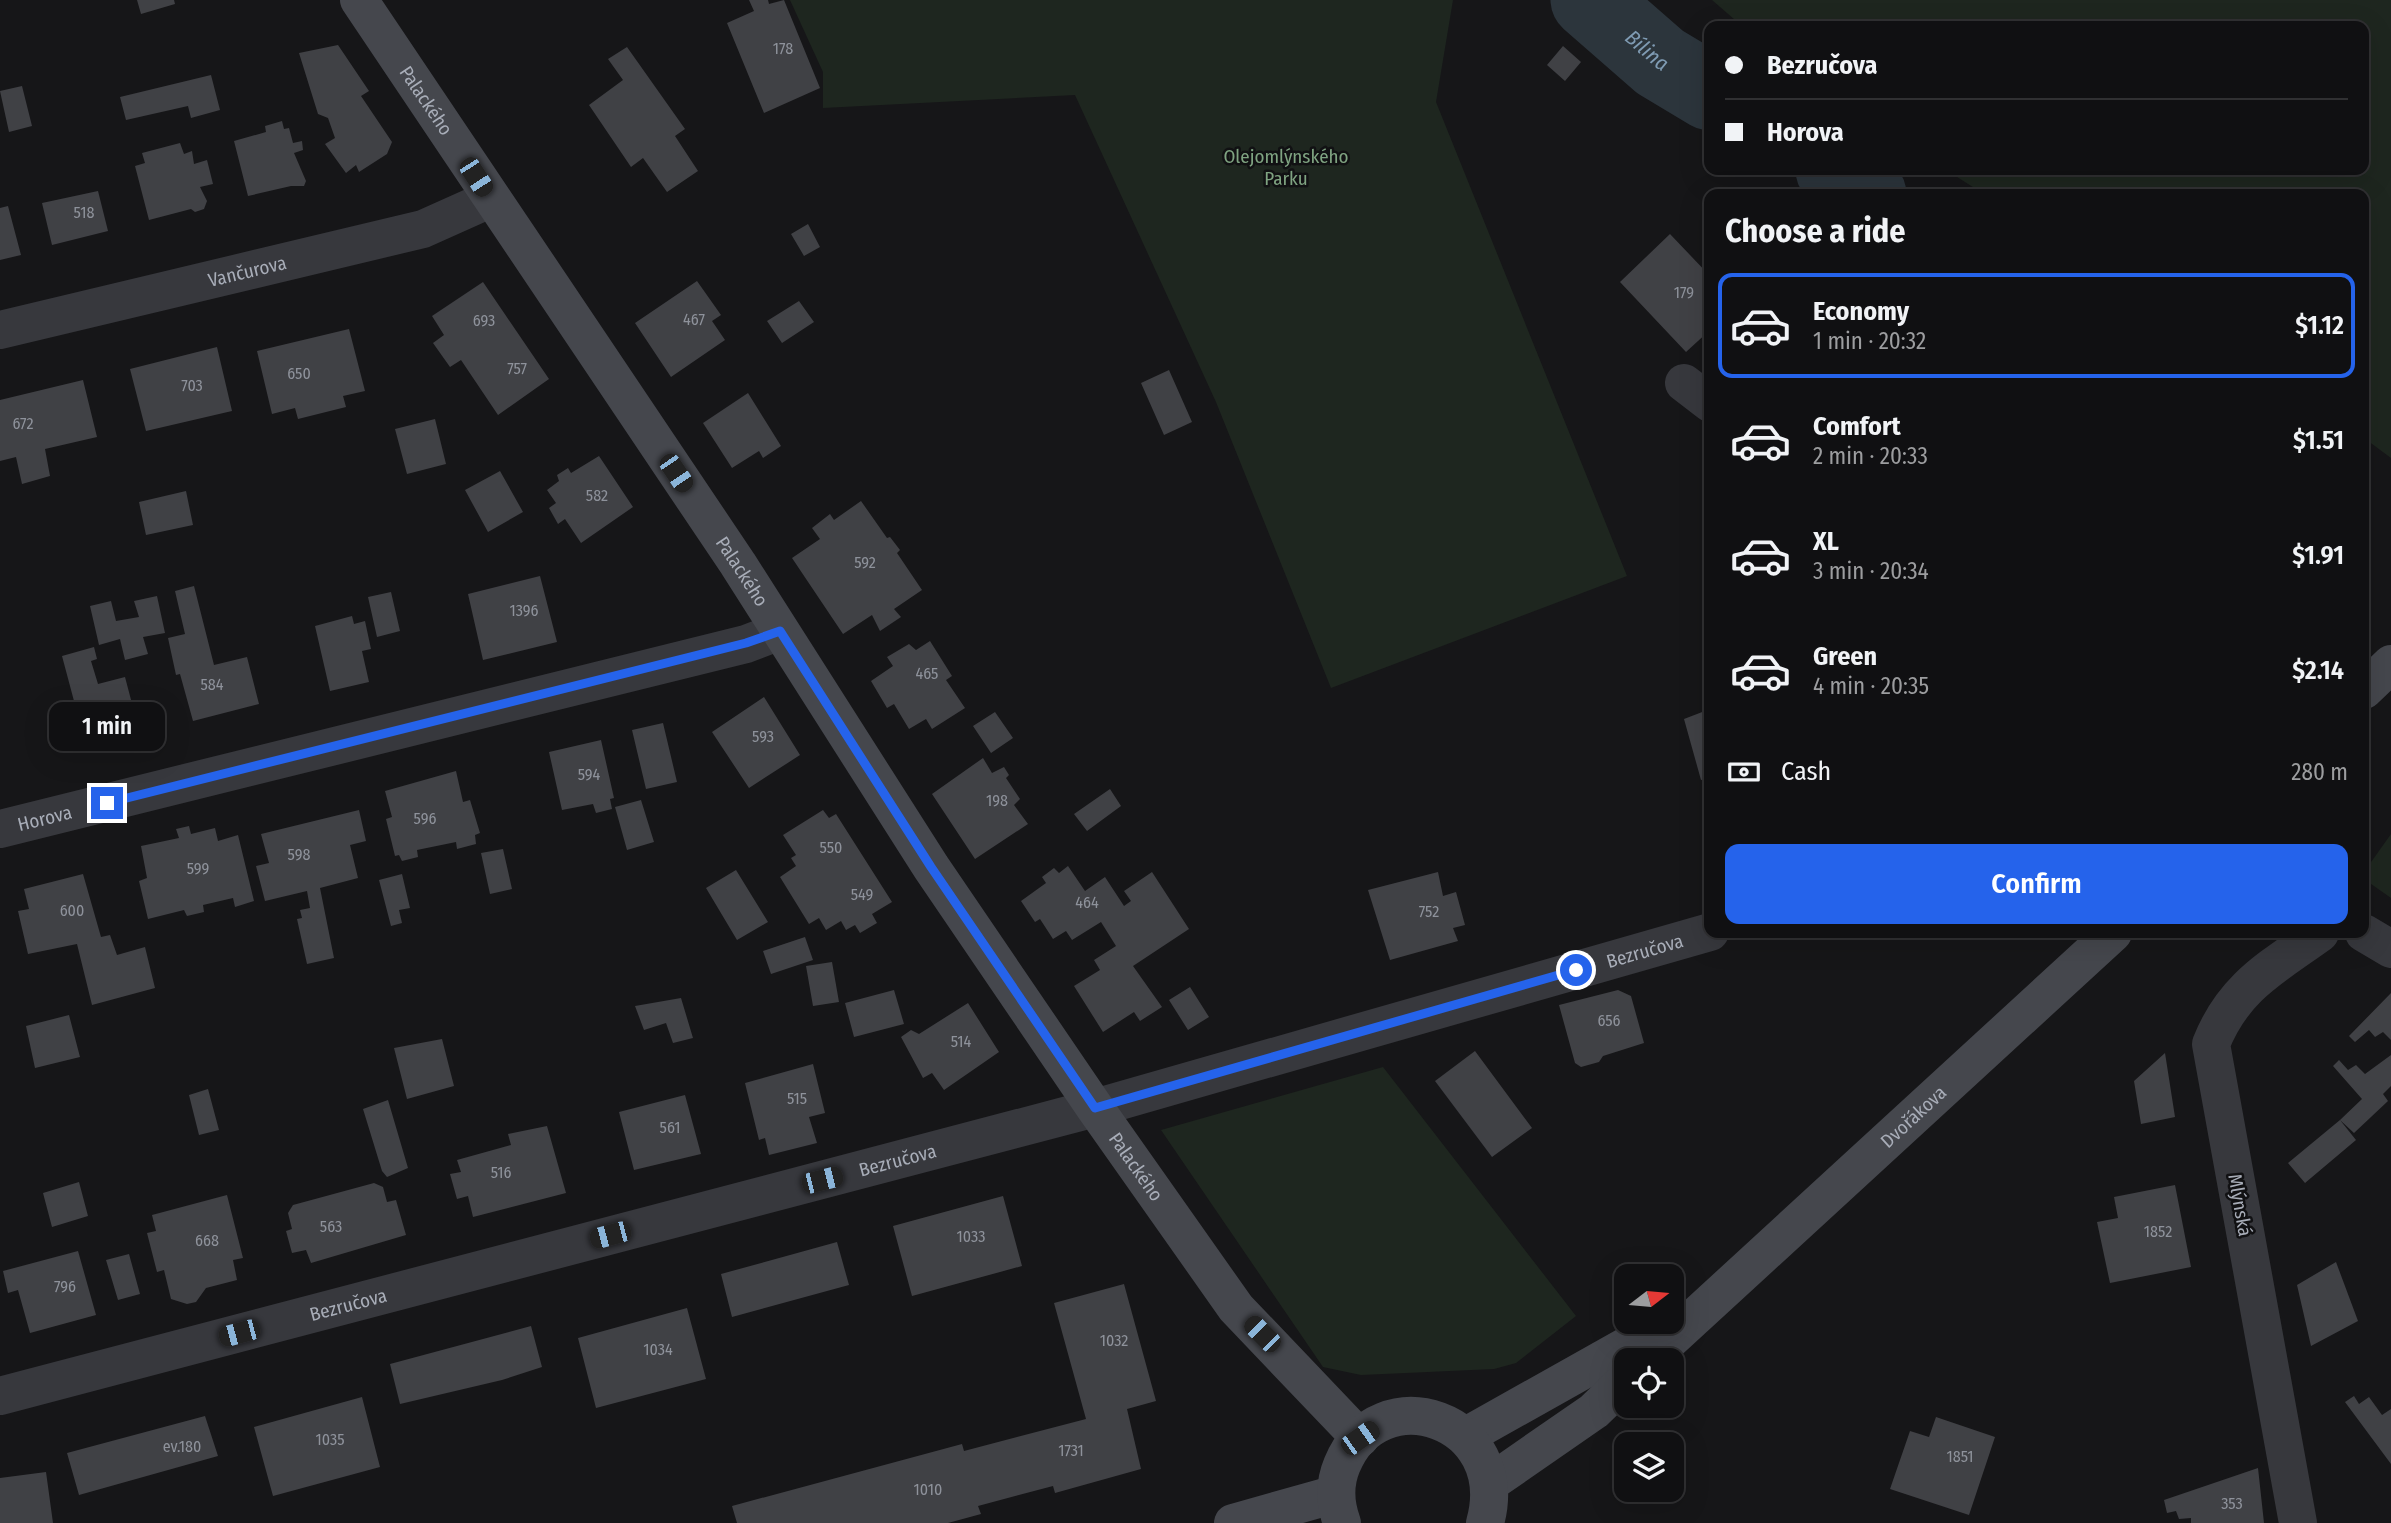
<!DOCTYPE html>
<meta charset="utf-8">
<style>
body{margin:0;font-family:"Fira Sans Condensed",sans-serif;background:#19191b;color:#f1f3f6;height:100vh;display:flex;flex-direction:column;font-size:26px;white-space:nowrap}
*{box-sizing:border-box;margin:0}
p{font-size:23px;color:#9c9d9f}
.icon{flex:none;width:38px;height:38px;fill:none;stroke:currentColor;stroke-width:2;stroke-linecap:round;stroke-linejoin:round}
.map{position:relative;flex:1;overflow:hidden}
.drawer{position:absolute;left:1704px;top:189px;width:665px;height:749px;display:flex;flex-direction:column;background:#101012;border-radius:14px;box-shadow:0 7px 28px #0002,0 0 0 2px #303032}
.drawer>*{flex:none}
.top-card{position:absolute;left:1704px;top:21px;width:665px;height:154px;border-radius:14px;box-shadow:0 7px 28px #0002,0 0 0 2px #303032;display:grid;align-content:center;height:154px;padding:0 21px;background:#101012}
.needle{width:46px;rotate:74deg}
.fabs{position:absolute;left:1614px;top:1264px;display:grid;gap:14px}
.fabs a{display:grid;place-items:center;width:70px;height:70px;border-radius:14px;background:#101012;box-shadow:0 7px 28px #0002,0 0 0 2px #303032;font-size:35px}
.end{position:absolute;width:32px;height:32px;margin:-16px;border:9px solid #2563eb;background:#fff;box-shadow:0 0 0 4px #fff}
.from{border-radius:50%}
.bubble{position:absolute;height:49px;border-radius:14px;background:#101012;box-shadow:0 7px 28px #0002,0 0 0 2px #303032;font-size:23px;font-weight:600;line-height:49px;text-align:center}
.car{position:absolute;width:21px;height:42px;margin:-21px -10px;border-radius:9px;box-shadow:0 0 5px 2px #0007;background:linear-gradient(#222 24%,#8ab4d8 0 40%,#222 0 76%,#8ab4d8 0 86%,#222 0)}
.top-card b{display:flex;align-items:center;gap:24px;height:66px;font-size:26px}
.top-card b+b{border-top:2px solid #303032}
.top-card i{width:18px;height:18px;background:#f1f3f6}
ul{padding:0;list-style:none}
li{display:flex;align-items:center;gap:21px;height:105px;margin:0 14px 10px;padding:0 7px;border:4px solid transparent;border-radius:14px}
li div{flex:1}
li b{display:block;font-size:26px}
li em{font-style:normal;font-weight:600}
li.active{border-color:#2563eb}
li>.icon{width:63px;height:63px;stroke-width:1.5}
h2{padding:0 21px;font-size:32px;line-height:84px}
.pay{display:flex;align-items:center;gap:18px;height:77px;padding:0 21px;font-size:26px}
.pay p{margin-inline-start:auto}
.primary-button{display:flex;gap:14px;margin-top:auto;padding:14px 21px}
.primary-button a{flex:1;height:80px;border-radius:14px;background:#2563eb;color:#fff;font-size:28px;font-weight:600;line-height:80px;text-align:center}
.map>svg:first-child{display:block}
.green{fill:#1e261f}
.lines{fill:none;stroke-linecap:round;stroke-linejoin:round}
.river{stroke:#2c353c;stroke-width:77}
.building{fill:#404145}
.street{stroke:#37383d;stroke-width:38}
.secondary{stroke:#45474d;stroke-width:38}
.route{stroke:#2563eb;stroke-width:9}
.labels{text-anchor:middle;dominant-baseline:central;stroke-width:5;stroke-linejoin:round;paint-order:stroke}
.number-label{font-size:16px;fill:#8e929b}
.street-label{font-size:19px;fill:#a8adb8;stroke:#111113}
.park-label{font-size:19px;fill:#7fa381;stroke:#111113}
.water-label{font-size:21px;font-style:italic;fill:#7f9bb3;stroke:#111113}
</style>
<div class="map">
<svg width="2391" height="1523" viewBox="0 0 2391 1523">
<rect width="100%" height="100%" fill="#161618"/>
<path class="green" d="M 790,0 L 1453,0 L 1436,102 L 1627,576 L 1331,688 L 1216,402 L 1075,95 L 823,108 L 823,72 Z
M 1712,0 L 2391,0 L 2391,458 L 2364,438 L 2364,194 L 1984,194 L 1946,170 L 2364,170 L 2364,26 L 1742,26 Z
M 2391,834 L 2391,898 L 2364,879 L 2364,872 Z
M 1383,1067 L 1576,1316 L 1516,1363 L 1494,1369 L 1361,1375 L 1323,1367 L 1161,1130 Z"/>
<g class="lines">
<g class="river">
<path id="s1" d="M 1589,0 L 1660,62 L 1710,92"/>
<path d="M 1834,170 L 1868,194"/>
</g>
</g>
<path class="building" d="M 137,0 L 174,0 L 175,4 L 141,14 Z
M 749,0 L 768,0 L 769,4 L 784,0 L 820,88 L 764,113 L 727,23 L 754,11 Z
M 338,45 L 369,91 L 361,96 L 392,142 L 387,154 L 359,172 L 356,165 L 346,173 L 325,144 L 335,138 L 328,118 L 318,114 L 299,53 Z
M 1563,46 L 1581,62 L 1565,81 L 1547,65 Z
M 627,47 L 685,129 L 675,136 L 698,171 L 667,192 L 643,158 L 631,167 L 589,105 L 623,80 L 608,59 Z
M 211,75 L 220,110 L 191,118 L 188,106 L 126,120 L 120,97 Z
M 22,86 L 32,126 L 9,132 L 0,91 Z
M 282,121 L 284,129 L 289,128 L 293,143 L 302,141 L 303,150 L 294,153 L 306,181 L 304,186 L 291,186 L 248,196 L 234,141 L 266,132 L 265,126 Z
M 180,143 L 184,154 L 192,151 L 194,164 L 207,160 L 213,184 L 200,187 L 207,201 L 204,209 L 195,212 L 191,209 L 149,220 L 135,166 L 145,163 L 142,153 Z
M 98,191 L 108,231 L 52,245 L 42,203 Z
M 8,206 L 21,255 L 0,260 L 0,208 Z
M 808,224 L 820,247 L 804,256 L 791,234 Z
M 1670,234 L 1710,276 L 1710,330 L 1686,352 L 1620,282 Z
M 697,281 L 721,315 L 712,321 L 725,340 L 671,377 L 635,323 Z
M 483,282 L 549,379 L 498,415 L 461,360 L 450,367 L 433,343 L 444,335 L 432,316 Z
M 799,301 L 814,322 L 782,343 L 767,321 Z
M 349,329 L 365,391 L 343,396 L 346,407 L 298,419 L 295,408 L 272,414 L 257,351 Z
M 217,347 L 232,411 L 146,431 L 130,369 Z
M 1169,370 L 1192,422 L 1164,435 L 1141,383 Z
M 83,380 L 97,437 L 45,449 L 50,476 L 22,484 L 16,457 L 0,461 L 0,400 Z
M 748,393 L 781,446 L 763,458 L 759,451 L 732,468 L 703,423 Z
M 435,419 L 446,464 L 407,474 L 395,429 Z
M 599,456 L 633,507 L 581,543 L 565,519 L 558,524 L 549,508 L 556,503 L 547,490 L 559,481 L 557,475 L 568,468 L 571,473 Z
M 500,471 L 523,512 L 488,532 L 465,490 Z
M 186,491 L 193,525 L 146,535 L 139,502 Z
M 861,501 L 887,538 L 890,537 L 900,550 L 897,553 L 922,590 L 894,609 L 901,617 L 880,631 L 872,615 L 843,634 L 792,558 L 820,539 L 812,528 L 830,514 L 834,520 Z
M 540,576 L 557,642 L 483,660 L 468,594 Z
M 194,586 L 214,665 L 247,657 L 259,704 L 193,721 L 180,674 L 176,675 L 168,638 L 185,634 L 175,591 Z
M 391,592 L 400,631 L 377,637 L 368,597 Z
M 157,596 L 165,633 L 143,637 L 148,654 L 125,660 L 120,639 L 99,645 L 90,606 L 111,601 L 116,621 L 139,617 L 134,601 Z
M 352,616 L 354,624 L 365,621 L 371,649 L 362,651 L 369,682 L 330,691 L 315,626 Z
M 930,641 L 952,676 L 946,680 L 965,708 L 932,729 L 926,719 L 909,729 L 894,704 L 887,708 L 871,681 L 893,666 L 887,657 L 909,644 L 916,650 Z
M 94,647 L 97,659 L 91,661 L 98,684 L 125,677 L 140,734 L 86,746 L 62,656 Z
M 764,697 L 800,755 L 749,788 L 712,732 Z
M 1710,709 L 1710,778 L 1701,780 L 1684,719 Z
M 995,712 L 1013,738 L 991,753 L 973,726 Z
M 663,723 L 677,782 L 646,789 L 632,730 Z
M 601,740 L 614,798 L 610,799 L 612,809 L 596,813 L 593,804 L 562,810 L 549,752 Z
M 983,758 L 992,773 L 1004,767 L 1009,775 L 1006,778 L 1020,799 L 1014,805 L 1028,824 L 975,859 L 932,794 Z
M 456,771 L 463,802 L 470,800 L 480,833 L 475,835 L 476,844 L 457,849 L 456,842 L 417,850 L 418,857 L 402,861 L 399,855 L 395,856 L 386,819 L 392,817 L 385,791 Z
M 1110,789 L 1121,806 L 1087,831 L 1074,814 Z
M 641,800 L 654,842 L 627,850 L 615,807 Z
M 359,810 L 366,841 L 350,845 L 358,878 L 320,888 L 334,958 L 307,964 L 297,919 L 302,918 L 300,910 L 310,908 L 307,891 L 265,901 L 256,866 L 269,863 L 261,834 Z
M 823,810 L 829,818 L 836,814 L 892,902 L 872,914 L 877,923 L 860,933 L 855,925 L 846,930 L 841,921 L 826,930 L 819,918 L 809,924 L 780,877 L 796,866 L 791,858 L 796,855 L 783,835 Z
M 189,826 L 191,834 L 215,828 L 218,841 L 238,835 L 254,901 L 235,907 L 233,898 L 203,905 L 204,912 L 187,916 L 184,910 L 148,919 L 139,881 L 147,878 L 141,846 L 179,838 L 176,829 Z
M 503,849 L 512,889 L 490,894 L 481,853 Z
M 1068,866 L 1085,891 L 1105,877 L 1124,906 L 1131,901 L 1124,891 L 1152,872 L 1189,929 L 1133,966 L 1162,1007 L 1140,1021 L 1134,1012 L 1103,1032 L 1074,986 L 1100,970 L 1094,960 L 1116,946 L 1101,922 L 1072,940 L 1066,931 L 1053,939 L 1040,919 L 1035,922 L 1021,901 L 1046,883 L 1042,877 L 1054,868 L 1059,873 Z
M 736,870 L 768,922 L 737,940 L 706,888 Z
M 1438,872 L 1443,896 L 1456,892 L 1465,925 L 1453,928 L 1458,941 L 1390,960 L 1368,890 Z
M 83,874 L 101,937 L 110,935 L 117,955 L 145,947 L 155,988 L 92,1005 L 77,944 L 28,954 L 18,911 L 29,909 L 24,889 Z
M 402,874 L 410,908 L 399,910 L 402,923 L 391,926 L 379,880 Z
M 805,937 L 813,960 L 771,974 L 763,951 Z
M 832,962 L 839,1002 L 813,1006 L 806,966 Z
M 1190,987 L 1209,1017 L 1188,1030 L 1169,1000 Z
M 894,990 L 904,1024 L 854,1037 L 845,1003 Z
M 1618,990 L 1631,996 L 1644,1043 L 1603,1056 L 1599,1062 L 1581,1067 L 1575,1063 L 1559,1005 Z
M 2391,993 L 2391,1040 L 2383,1032 L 2375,1037 L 2369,1030 L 2355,1042 L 2349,1036 Z
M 681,998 L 693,1038 L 673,1043 L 666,1023 L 644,1030 L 635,1006 Z
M 968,1003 L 999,1052 L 944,1090 L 932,1073 L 923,1078 L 901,1037 L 911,1030 L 919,1034 Z
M 69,1015 L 80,1057 L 35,1068 L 26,1026 Z
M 442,1039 L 454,1086 L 407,1099 L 394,1048 Z
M 1475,1051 L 1532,1128 L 1492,1157 L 1435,1081 Z
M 2165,1053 L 2175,1117 L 2141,1124 L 2134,1081 Z
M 2391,1055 L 2391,1086 L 2383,1094 L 2388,1101 L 2354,1133 L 2340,1120 L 2362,1099 L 2333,1066 L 2339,1060 L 2348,1070 L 2356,1065 L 2365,1074 Z
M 813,1064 L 825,1113 L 809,1117 L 817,1143 L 769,1155 L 765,1138 L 759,1140 L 745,1083 Z
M 208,1089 L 219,1130 L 199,1135 L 189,1095 Z
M 685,1095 L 701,1154 L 634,1170 L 619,1112 Z
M 388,1100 L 408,1168 L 387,1177 L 382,1171 L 363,1109 Z
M 2340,1120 L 2356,1140 L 2305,1183 L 2288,1163 Z
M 547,1126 L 566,1193 L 473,1217 L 468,1196 L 457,1199 L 450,1174 L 461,1172 L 457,1160 L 511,1145 L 508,1134 Z
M 79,1182 L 88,1216 L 52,1227 L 43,1193 Z
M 374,1183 L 383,1187 L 387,1202 L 396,1200 L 406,1235 L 311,1263 L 306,1250 L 292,1253 L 286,1231 L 292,1229 L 288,1213 L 293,1205 Z
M 2175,1185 L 2191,1267 L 2110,1283 L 2097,1222 L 2118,1218 L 2114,1197 Z
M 227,1195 L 243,1258 L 233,1260 L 237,1280 L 206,1288 L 196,1302 L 187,1304 L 171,1299 L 164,1270 L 157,1272 L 147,1233 L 156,1231 L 152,1215 Z
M 1003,1196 L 1022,1266 L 912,1296 L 893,1226 Z
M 837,1242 L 849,1285 L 732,1317 L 721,1274 Z
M 78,1251 L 96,1315 L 30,1333 L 18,1290 L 8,1293 L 3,1271 Z
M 129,1254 L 140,1294 L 118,1300 L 106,1260 Z
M 2336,1262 L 2358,1321 L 2311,1346 L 2297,1285 Z
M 1124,1284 L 1156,1401 L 1127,1409 L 1141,1469 L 1055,1493 L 1053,1486 L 978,1506 L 981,1514 L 948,1523 L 737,1523 L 732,1506 L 962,1444 L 964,1451 L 1086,1419 L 1054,1303 Z
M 687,1308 L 706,1379 L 596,1408 L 578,1338 Z
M 531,1326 L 542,1367 L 502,1380 L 400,1404 L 390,1364 Z
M 2354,1396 L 2359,1404 L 2369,1397 L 2382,1415 L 2391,1409 L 2391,1464 L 2345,1402 Z
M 362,1397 L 380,1467 L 273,1496 L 254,1427 Z
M 205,1416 L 218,1456 L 79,1495 L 67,1453 Z
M 1936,1417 L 1995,1437 L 1969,1515 L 1890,1489 L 1910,1431 L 1929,1437 Z
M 2258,1468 L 2264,1523 L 2191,1523 L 2191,1518 L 2179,1519 L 2176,1511 L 2167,1513 L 2164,1500 Z
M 46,1472 L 53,1523 L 0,1523 L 0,1478 Z"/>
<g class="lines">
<g class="street">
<path id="s2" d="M 0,330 L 423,229 L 490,199"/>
<path d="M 1684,383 L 1710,403"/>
<path id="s3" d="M 0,829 L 746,644 L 780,631"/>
<path d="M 2364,933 L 2391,949"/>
<path id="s4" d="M 0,1396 L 1095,1108 L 1710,932"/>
<path d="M 2298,1523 L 2211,1044 C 2234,986 2273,967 2320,933"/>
</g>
<g class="secondary">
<path id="s5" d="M 359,0 L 738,564 L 931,867 L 1095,1108 L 1236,1308 L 1360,1438"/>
<path d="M 2364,690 L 2391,664"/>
<path id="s6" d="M 1648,1360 L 2113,933"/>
<path d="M 1466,1436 L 1669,1322"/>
<path d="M 1490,1483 L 1594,1411 L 1626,1380"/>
<path d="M 1233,1523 L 1336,1494"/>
<path d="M 1342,1523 C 1335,1504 1334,1484 1342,1465 C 1379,1374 1514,1419 1485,1523"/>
</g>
</g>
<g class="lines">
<path class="route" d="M 107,803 L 746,643 L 780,631 L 931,867 L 1095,1108 L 1576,970"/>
</g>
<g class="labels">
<g class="number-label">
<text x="783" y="48">178</text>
<text x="84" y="212">518</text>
<text x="1684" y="292">179</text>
<text x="694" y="319">467</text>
<text x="484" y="320">693</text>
<text x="517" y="368">757</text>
<text x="299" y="373">650</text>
<text x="192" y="385">703</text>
<text x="23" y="423">672</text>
<text x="597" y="495">582</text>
<text x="865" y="562">592</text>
<text x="524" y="610">1396</text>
<text x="927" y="673">465</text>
<text x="212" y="684">584</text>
<text x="763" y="736">593</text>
<text x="589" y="774">594</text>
<text x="997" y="800">198</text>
<text x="425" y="818">596</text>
<text x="831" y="847">550</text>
<text x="299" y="854">598</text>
<text x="198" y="868">599</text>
<text x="862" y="894">549</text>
<text x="1087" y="902">464</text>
<text x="72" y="910">600</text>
<text x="1429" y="911">752</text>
<text x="1609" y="1020">656</text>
<text x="961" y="1041">514</text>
<text x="797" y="1098">515</text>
<text x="670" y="1127">561</text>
<text x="501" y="1172">516</text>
<text x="331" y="1226">563</text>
<text x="2158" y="1231">1852</text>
<text x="971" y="1236">1033</text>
<text x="207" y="1240">668</text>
<text x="65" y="1286">796</text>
<text x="1114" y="1340">1032</text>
<text x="658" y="1349">1034</text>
<text x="330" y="1439">1035</text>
<text x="182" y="1446">ev.180</text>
<text x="1071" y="1450">1731</text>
<text x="1960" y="1456">1851</text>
<text x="928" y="1489">1010</text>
<text x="2232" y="1503">353</text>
</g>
<g class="street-label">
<text stroke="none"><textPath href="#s5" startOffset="121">Palackého</textPath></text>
<text stroke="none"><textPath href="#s2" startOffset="254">Vančurova</textPath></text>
<text stroke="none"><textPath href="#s5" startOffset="688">Palackého</textPath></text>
<text stroke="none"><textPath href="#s3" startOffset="46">Horova</textPath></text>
<text stroke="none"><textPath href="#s4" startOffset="1704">Bezručova</textPath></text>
<text stroke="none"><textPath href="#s6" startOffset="360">Dvořákova</textPath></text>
<text stroke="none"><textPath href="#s4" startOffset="928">Bezručova</textPath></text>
<text stroke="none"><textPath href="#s5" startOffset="1402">Palackého</textPath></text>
<text transform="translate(2240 1205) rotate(80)">Mlýnská</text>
<text stroke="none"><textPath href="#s4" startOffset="360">Bezručova</textPath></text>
</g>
<g class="park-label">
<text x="1286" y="156">Olejomlýnského<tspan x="1286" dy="22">Parku</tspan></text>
</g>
<g class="water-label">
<text stroke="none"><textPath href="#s1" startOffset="77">Bílina</textPath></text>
</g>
</g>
</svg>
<div class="fabs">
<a><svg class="needle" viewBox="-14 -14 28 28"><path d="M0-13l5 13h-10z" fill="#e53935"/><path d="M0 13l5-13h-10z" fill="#9c9d9f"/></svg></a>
<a><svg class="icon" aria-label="locate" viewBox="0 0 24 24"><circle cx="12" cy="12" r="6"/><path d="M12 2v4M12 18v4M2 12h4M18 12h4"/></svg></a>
<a><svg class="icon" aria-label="layers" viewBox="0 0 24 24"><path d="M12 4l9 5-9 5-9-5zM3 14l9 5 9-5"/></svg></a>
</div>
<i class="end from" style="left:1576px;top:970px"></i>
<i class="end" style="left:107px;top:803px"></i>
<div class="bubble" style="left:49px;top:702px;width:116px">1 min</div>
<i class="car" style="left:476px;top:177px;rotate:147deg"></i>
<i class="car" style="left:676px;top:473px;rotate:146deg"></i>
<i class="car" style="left:822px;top:1180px;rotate:76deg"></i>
<i class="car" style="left:610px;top:1235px;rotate:255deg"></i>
<i class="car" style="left:239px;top:1333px;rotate:255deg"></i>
<i class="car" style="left:1262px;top:1334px;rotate:315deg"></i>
<i class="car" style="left:1360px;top:1438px;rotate:55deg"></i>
<div class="top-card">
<b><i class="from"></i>Bezručova</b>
<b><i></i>Horova</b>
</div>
<section class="drawer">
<h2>Choose a ride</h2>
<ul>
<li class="active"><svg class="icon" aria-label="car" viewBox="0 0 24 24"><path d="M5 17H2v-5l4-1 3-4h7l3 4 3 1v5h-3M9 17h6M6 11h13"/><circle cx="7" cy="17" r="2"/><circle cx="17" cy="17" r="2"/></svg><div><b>Economy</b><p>1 min · 20:32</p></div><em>$1.12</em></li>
<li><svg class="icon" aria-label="car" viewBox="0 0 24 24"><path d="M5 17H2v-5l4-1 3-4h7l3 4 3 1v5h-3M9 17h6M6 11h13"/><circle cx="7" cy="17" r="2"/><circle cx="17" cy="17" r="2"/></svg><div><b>Comfort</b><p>2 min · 20:33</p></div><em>$1.51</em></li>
<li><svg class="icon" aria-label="car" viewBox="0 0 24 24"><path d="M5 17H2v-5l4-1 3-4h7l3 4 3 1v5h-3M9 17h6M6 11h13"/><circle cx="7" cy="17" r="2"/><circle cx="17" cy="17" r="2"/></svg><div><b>XL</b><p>3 min · 20:34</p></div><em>$1.91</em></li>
<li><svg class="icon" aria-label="car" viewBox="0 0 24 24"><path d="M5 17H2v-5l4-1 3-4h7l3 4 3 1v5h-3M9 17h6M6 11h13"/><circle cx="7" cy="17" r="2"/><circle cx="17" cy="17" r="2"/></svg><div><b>Green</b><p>4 min · 20:35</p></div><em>$2.14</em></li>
</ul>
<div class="pay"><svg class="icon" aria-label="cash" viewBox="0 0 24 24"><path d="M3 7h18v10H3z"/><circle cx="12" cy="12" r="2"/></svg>Cash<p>280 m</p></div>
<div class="primary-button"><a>Confirm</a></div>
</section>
</div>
